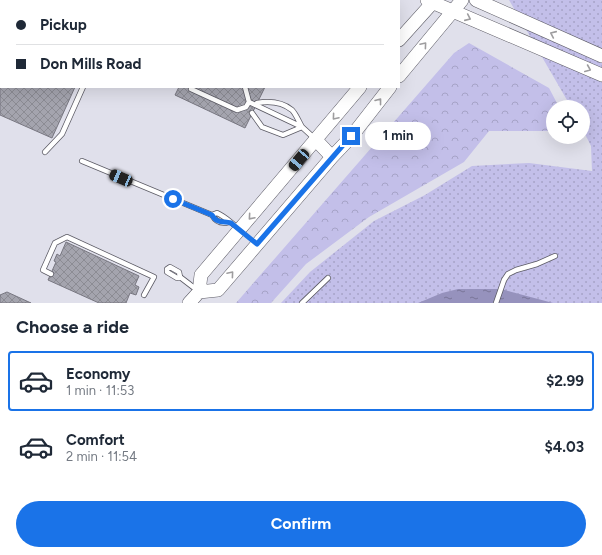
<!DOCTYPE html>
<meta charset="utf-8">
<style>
body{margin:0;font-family:Figtree,sans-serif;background:#f2f2f3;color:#1f2937;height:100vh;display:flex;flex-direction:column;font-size:15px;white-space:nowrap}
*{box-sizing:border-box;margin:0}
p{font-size:13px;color:#747a83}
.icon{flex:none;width:22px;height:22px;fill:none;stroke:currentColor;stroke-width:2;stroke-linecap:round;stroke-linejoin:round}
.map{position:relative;height:303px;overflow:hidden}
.panel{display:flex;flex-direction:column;background:#fff;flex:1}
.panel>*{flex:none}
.guide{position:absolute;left:0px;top:0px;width:400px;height:88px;box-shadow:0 4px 16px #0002;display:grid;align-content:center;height:88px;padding:0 16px;background:#fff}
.controls{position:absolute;left:546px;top:100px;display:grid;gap:8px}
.controls a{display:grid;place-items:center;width:44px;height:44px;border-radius:50%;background:#fff;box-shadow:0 4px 16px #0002;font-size:20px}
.end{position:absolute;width:18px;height:18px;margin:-9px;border:5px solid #1a73e8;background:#fff;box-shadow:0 0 0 2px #fff}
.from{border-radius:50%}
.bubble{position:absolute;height:28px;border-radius:14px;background:#fff;box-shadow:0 4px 16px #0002;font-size:13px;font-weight:700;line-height:28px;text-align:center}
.car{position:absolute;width:12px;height:24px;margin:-12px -6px;border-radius:5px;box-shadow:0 0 3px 1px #0007;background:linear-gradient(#222 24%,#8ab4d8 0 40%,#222 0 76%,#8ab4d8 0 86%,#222 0)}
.guide b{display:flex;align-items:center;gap:14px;height:38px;font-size:15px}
.guide b+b{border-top:1px solid #e0e1e3}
.guide i{width:10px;height:10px;background:#1f2937}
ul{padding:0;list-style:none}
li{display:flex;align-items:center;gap:12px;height:60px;margin:0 8px 6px;padding:0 8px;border:2px solid transparent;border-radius:4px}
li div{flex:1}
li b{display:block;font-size:15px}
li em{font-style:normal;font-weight:700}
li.selected{border-color:#1a73e8}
li>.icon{width:36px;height:36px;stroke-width:1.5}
h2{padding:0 16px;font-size:18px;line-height:48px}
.cta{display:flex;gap:8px;margin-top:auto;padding:8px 16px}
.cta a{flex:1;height:46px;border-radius:24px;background:#1a73e8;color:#fff;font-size:16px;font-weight:700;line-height:46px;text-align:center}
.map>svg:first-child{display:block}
.grass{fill:url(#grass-dots)}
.forest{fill:url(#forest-crowns)}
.water{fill:url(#water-ripples)}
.building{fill:url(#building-cross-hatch);stroke:#787781}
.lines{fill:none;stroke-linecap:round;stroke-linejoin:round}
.lane-casing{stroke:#5c5b65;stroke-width:6}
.secondary-casing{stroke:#5c5b65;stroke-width:14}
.lane{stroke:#fff;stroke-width:4.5}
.secondary{stroke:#fff;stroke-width:13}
.oneway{stroke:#9e9d9f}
.route{stroke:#1a73e8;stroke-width:5}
</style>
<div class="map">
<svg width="602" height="303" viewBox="0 0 602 303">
<defs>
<pattern id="grass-dots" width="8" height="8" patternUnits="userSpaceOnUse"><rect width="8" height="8" fill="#c3bfe9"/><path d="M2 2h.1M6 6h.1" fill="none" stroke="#a6a3c7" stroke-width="1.8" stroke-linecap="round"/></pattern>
<pattern id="forest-crowns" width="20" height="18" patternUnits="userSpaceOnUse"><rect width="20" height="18" fill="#c3bfe9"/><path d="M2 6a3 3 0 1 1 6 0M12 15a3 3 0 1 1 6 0" fill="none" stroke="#a6a3c7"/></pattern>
<pattern id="water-ripples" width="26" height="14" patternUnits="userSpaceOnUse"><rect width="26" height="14" fill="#9692bd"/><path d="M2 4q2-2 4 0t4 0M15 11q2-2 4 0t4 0" fill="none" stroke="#797598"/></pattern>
<pattern id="building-cross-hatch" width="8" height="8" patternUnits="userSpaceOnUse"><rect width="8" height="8" fill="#a4a4ae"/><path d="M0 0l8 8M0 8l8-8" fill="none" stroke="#8c8c94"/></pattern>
</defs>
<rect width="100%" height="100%" fill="#e0e0eb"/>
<path class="grass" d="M 509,0 L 602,0 L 602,303 L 281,303 L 310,272 L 374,221 L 425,195 L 472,166 L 529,163 L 592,171 L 591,146 L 583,130 L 583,107 L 571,107 Z"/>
<path class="forest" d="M 469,43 L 549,88 L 559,107 L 553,107 L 553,131 L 489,131 L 464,162 L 369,217 L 306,264 L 271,303 L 236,303 L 454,53 Z"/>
<path class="water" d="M 458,289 L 501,289 L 553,303 L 418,303 L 442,293 Z"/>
<path class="building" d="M 0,0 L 114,0 L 1,1 L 1,87 L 75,87 L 52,138 L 0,115 Z
M 284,0 L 320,0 L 322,1 L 284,1 Z
M 179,87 L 265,87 L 245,128 L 175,95 Z
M 66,242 L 139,276 L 135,285 L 139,287 L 136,295 L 130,293 L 126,303 L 99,303 L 48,280 L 56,262 L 54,261 L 57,254 L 60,256 Z
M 7,292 L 31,303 L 0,303 L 0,295 Z"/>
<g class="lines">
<defs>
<path id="lane" d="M 122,1 L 123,0
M 265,1 L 265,0
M 192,87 L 191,89 L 237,110 L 246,107 L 249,102
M 245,87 L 249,102 L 302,127 L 314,138
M 257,103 C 269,101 282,102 292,110 C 296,114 299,122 302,127
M 252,113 L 262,127 L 283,135 L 302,127
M 45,152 L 62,134 L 83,87
M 82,161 L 212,215 C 216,222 222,224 229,222
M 212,215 L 217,213 C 226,217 231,223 238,228
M 51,274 L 43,270 L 55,243 L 67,237 L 154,277 L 144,295
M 180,277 L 177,278 L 167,272 L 167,269 L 170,267 L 179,272 L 180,277 L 197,290
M 302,303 L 328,278
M 496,303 L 504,280 L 508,274 L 516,270 L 537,264 L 555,256"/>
<path id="secondary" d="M 427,0 L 602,75
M 476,0 L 602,56
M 399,40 L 435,0
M 399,76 L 462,0
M 316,140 L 332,157
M 199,292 L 218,290 L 332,157 L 351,137 L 390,87
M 189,303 L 199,292 L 201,275 L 360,87"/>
</defs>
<use href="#lane" class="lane-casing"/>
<use href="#secondary" class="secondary-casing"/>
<use href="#lane" class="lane"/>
<use href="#secondary" class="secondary"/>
</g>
<defs><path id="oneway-chevron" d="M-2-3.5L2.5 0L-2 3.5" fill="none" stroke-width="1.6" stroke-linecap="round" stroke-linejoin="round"/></defs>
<g class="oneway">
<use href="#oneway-chevron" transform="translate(468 18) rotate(24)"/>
<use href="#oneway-chevron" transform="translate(553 34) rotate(-156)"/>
<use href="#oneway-chevron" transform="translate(424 45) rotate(-50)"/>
<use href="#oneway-chevron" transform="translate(588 69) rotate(23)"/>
<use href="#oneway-chevron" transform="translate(379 101) rotate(-52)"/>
<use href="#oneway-chevron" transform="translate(335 117) rotate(130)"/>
<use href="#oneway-chevron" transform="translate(251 217) rotate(131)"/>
<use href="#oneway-chevron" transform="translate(231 274) rotate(-50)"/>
</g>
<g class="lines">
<path class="route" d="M 173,199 L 212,215 C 217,224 223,221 231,223 L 257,244 L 351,136"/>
</g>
</svg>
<div class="controls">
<a><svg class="icon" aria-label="locate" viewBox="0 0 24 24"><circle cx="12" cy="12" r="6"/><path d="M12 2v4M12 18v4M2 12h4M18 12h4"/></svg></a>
</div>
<i class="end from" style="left:173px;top:199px"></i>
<i class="end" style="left:351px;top:136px"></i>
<div class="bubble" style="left:365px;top:122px;width:66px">1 min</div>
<i class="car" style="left:299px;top:160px;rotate:220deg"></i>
<i class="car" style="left:121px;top:178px;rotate:293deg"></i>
<div class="guide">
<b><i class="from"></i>Pickup</b>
<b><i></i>Don Mills Road</b>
</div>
</div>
<section class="panel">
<h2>Choose a ride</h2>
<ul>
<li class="selected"><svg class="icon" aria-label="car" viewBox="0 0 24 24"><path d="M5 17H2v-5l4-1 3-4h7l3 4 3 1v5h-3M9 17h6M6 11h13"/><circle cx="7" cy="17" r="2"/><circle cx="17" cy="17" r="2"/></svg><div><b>Economy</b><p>1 min · 11:53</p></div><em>$2.99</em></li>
<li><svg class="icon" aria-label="car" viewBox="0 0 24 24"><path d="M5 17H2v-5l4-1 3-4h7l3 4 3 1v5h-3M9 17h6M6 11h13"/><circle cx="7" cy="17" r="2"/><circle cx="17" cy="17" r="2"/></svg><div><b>Comfort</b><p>2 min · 11:54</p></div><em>$4.03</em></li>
</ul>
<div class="cta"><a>Confirm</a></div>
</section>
